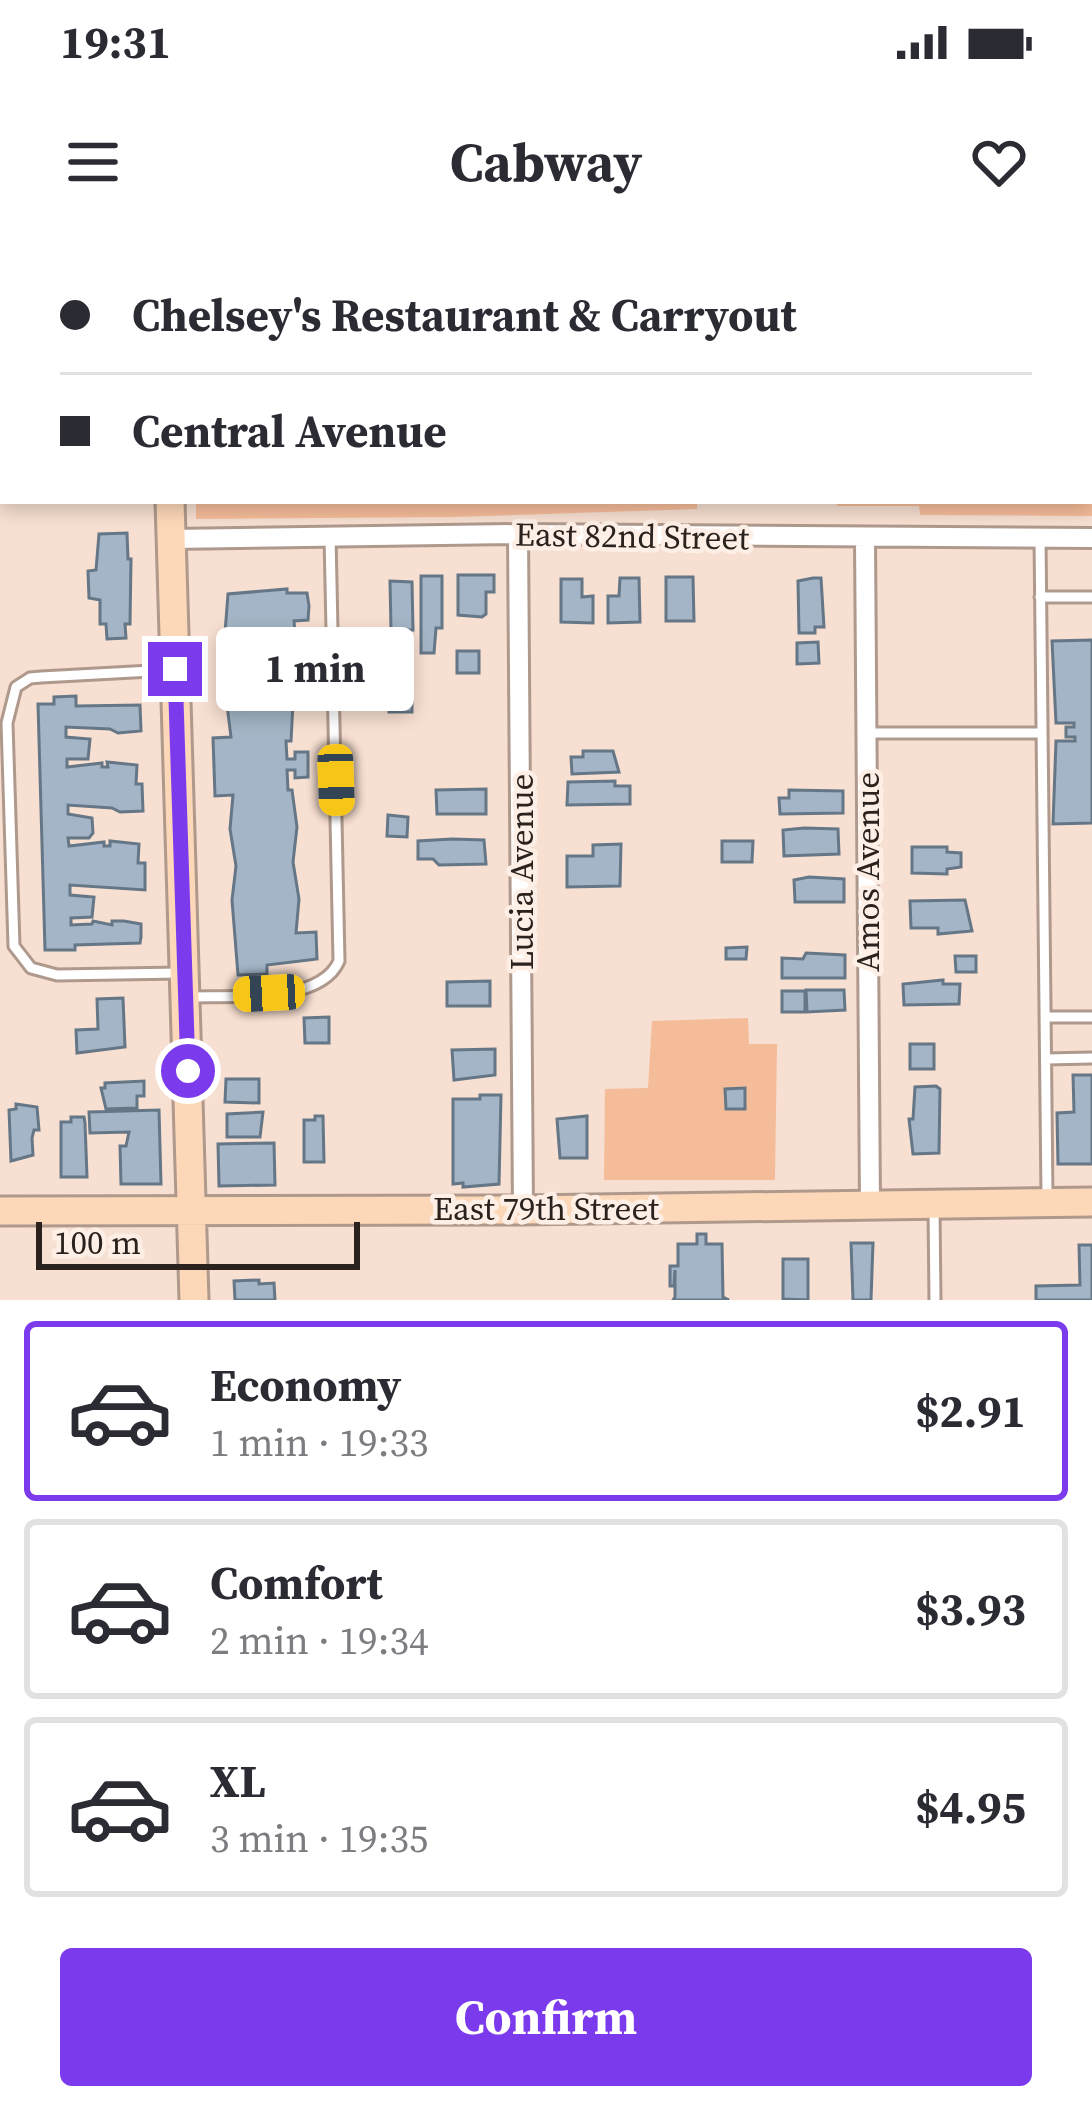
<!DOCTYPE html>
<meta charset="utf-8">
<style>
body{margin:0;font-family:"Source Serif 4",serif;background:#f7f7f7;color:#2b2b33;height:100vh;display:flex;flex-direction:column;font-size:45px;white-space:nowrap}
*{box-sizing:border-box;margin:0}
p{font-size:39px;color:#7c7c81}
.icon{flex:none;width:66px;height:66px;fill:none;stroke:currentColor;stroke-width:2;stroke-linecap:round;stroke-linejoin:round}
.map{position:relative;height:1060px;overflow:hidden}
.sheet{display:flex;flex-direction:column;background:#fff;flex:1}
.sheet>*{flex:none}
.hud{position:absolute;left:0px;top:0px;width:1092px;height:264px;box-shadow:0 6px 18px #0003;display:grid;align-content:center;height:264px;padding:0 60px;background:#fff}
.scale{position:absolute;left:36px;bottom:30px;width:324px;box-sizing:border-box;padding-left:12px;border:6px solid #2b221d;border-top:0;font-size:33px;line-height:42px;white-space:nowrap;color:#2b221d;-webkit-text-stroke:9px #fdefe6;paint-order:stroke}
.end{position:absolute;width:54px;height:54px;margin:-27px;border:15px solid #7c3aed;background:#fff;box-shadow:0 0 0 6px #fff}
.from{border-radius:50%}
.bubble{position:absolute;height:84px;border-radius:12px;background:#fff;box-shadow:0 6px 18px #0003;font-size:39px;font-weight:700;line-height:84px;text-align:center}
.car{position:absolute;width:36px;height:72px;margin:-36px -18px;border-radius:15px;box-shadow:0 0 9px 3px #0007;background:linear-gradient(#f5c518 24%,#345 0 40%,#f5c518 0 76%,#345 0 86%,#f5c518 0)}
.hud b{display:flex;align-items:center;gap:42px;height:114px;font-size:45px}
.hud b+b{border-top:3px solid #e1e1e2}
.hud i{width:30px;height:30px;background:#2b2b33}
ul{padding:21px 0 0;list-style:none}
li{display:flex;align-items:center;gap:36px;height:180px;margin:0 24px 18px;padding:0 36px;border:6px solid #e1e1e2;border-radius:12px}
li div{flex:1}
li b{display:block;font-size:45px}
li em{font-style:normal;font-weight:700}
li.on{border-color:#7c3aed}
li>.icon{width:108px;height:108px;stroke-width:1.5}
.primary-button{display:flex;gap:24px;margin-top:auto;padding:24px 60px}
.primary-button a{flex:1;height:138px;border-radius:12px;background:#7c3aed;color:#fff;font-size:48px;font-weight:700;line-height:138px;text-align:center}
.status{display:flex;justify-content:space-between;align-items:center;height:84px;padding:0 60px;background:#fff;direction:ltr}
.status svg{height:33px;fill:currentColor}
header{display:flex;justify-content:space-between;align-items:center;height:156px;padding:0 60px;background:#fff;font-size:54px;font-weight:700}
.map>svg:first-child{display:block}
.green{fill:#f5bc99}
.building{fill:#a3b5c6;stroke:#657787;stroke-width:3}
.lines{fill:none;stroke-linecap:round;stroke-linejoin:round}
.lane-casing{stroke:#af998c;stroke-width:15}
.street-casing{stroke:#af998c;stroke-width:24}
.secondary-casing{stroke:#af998c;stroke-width:33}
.lane{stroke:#fff;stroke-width:9}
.street{stroke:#fff;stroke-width:18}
.secondary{stroke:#fdd8b8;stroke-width:27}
.route{stroke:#7c3aed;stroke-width:15}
.labels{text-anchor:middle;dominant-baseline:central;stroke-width:9;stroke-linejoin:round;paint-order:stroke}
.street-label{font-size:33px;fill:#2b221d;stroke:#fdefe6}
</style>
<div class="status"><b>19:31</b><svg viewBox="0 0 49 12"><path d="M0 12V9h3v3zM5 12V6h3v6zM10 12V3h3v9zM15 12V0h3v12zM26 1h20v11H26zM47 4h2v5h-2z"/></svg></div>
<header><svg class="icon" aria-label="menu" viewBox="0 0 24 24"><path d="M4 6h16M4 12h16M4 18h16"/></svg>Cabway<svg class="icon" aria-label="heart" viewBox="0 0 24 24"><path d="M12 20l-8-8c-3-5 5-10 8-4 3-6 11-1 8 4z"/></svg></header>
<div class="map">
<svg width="1092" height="1060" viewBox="0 0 1092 1060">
<rect width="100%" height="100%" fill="#f7dfd1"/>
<path class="green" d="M 729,0 L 1092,0 L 1092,276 L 920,275 L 919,266 L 837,266 L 837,261 L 1089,261 L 1089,3 L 729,3 Z
M 196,261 L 697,261 L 697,269 L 453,277 L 196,279 Z
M 748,778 L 749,804 L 777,804 L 775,940 L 604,940 L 605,849 L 648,848 L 652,781 Z"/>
<path class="building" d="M 24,0 L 77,0 L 77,3 L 24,3 Z
M 127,293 L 128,319 L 131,319 L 130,384 L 125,384 L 126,398 L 107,399 L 106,384 L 100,384 L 100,360 L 89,358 L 88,331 L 96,330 L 99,294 Z
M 458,335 L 494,335 L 494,352 L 486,352 L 486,374 L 482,377 L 458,375 Z
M 421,336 L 442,336 L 442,388 L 436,388 L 434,413 L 421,413 Z
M 666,337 L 693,337 L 694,381 L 666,381 Z
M 620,338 L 639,338 L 640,382 L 608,383 L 608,356 L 619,356 Z
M 813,338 L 821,338 L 824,387 L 815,387 L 815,393 L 799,393 L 798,341 Z
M 561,339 L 582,339 L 582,357 L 593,356 L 593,383 L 561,382 Z
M 390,341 L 412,342 L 413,390 L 391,390 Z
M 287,349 L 287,353 L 307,353 L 309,366 L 308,380 L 294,381 L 295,393 L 290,393 L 287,425 L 293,463 L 291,501 L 286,501 L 287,519 L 295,519 L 295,512 L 308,512 L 308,537 L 295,538 L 295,530 L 287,530 L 288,550 L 292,550 L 297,587 L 293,622 L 299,659 L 296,693 L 316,692 L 317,719 L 267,725 L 267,734 L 238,735 L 232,660 L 236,626 L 230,589 L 233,555 L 215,556 L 213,498 L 231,497 L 227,465 L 230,427 L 225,393 L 228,354 Z
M 1092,400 L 1092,583 L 1053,584 L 1056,501 L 1075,501 L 1075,497 L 1066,497 L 1066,487 L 1074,487 L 1074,483 L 1056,483 L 1052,401 Z
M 818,402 L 819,423 L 797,424 L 797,403 Z
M 457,411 L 479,411 L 479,433 L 457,433 Z
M 389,447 L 412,447 L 412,472 L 389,472 Z
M 76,456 L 76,466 L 140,465 L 141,491 L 118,493 L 110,489 L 66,487 L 66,497 L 90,499 L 88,519 L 67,519 L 67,527 L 102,523 L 102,527 L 108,527 L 107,522 L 137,525 L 136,544 L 142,544 L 143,571 L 120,572 L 112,568 L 68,565 L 68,574 L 92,578 L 93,593 L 89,598 L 68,598 L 69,606 L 104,602 L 104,606 L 110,606 L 110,601 L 139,604 L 138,623 L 145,623 L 145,650 L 70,645 L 70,655 L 94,657 L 92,677 L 71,678 L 71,685 L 92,684 L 93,681 L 112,685 L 112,681 L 124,681 L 141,684 L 141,697 L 140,703 L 75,705 L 75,710 L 45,710 L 38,464 L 54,464 L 54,457 Z
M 583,511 L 613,511 L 619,532 L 572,534 L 571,517 L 583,517 Z
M 615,541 L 615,546 L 630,546 L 630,564 L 567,565 L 568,542 Z
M 486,549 L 486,574 L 437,574 L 436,550 Z
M 789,550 L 843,551 L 843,573 L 780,574 L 779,558 L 789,558 Z
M 388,575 L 408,577 L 407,597 L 387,596 Z
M 804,588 L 838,589 L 839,614 L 784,616 L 783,590 Z
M 452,599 L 484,600 L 486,624 L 439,625 L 433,619 L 418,619 L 418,601 Z
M 722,601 L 753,601 L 752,622 L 722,622 Z
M 621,604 L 620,646 L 567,647 L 567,616 L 593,616 L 593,605 Z
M 912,607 L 947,607 L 947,612 L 961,613 L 961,627 L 947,629 L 947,634 L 912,633 Z
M 809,637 L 844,639 L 844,662 L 795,662 L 794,640 Z
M 965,660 L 972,691 L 938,694 L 938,688 L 911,688 L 910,661 Z
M 747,707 L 746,719 L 726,719 L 726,708 Z
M 806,713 L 845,715 L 845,738 L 782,738 L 782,718 L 803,719 Z
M 955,716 L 976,716 L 976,732 L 956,732 Z
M 943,740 L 943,744 L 960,744 L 959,764 L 904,765 L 903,744 Z
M 490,741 L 490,766 L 447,766 L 447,742 Z
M 806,750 L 844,750 L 845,770 L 807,772 Z
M 782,751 L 805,751 L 805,772 L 782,772 Z
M 123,758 L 125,807 L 77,813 L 76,790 L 98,789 L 97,759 Z
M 329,777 L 329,803 L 305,803 L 304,778 Z
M 910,804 L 934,804 L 934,829 L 910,829 Z
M 495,809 L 495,835 L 454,840 L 452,810 Z
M 1073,835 L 1092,835 L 1092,924 L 1058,924 L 1057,873 L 1074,872 Z
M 226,839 L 259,839 L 259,863 L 225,862 Z
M 144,841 L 144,856 L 137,856 L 137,868 L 106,869 L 101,848 L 105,848 L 105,843 Z
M 936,846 L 940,849 L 939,913 L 913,914 L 909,879 L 913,879 L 915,847 Z
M 745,848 L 745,869 L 726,869 L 725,849 Z
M 480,855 L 501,855 L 499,944 L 463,947 L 463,943 L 453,944 L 453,859 L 480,859 Z
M 16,864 L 37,867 L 39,890 L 34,890 L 32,898 L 33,915 L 11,921 L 9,870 L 16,869 Z
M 159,870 L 161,944 L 121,944 L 120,906 L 126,906 L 129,892 L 90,893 L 89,872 Z
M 263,872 L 260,897 L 227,897 L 227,874 Z
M 315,876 L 323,876 L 324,922 L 304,922 L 304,880 L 315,880 Z
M 587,876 L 587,918 L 560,918 L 557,879 Z
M 71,877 L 84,877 L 85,883 L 87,937 L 61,937 L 61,882 L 71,882 Z
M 274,903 L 275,945 L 219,946 L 218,904 Z
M 697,994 L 706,994 L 706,1004 L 722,1004 L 723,1057 L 729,1060 L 673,1060 L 675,1057 L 675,1030 L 674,1046 L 670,1046 L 670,1026 L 678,1026 L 678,1004 L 697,1004 Z
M 851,1003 L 873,1003 L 871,1060 L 853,1060 Z
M 1079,1005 L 1092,1005 L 1092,1060 L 1036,1060 L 1036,1046 L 1080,1045 Z
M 783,1019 L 808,1019 L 808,1060 L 783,1059 Z
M 259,1040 L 259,1044 L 274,1043 L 275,1060 L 235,1060 L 234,1041 Z"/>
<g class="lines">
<defs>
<path id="lane" d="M 357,0 L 357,3
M 0,205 L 3,215
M 1040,298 L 1047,957
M 1040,357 L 1092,357
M 170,430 L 41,437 L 30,438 L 16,447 L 7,483 L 14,706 L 31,728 L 57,735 L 180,733
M 866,493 L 1041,493
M 188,757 C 230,755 320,765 339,721 L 330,296
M 1046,777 L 1092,777
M 1046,819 L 1092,818
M 934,969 L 935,1060"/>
<path id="street" d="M 518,294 L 523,970
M 171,299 L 518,294 L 1092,298
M 865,299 L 870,965"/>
<path id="secondary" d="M 164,0 L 164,3
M 170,261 L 194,1060
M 0,971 L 523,970 L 1092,962"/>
</defs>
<use href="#lane" class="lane-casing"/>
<use href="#street" class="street-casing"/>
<use href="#secondary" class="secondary-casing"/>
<use href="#lane" class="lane"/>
<use href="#street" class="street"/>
<use href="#secondary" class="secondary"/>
</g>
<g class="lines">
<path class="route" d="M 175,429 L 188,831"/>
</g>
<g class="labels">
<g class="street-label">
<text transform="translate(632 296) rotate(1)">East 82nd Street</text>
<text transform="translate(521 632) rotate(-90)">Lucia Avenue</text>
<text transform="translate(867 632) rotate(-90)">Amos Avenue</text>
<text x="546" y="968">East 79th Street</text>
</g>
</g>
</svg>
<div class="scale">100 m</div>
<i class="end from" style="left:188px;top:831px"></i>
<i class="end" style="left:175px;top:429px"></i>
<div class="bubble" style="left:216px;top:387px;width:198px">1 min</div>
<i class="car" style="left:336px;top:540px;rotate:178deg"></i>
<i class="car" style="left:269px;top:753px;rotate:267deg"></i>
<div class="hud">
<b><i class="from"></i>Chelsey's Restaurant &amp; Carryout</b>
<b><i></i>Central Avenue</b>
</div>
</div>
<section class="sheet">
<ul>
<li class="on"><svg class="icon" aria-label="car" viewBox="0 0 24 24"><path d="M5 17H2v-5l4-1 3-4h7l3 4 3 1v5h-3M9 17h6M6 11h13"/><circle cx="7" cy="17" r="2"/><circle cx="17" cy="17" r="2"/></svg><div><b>Economy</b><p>1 min · 19:33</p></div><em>$2.91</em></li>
<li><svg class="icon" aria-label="car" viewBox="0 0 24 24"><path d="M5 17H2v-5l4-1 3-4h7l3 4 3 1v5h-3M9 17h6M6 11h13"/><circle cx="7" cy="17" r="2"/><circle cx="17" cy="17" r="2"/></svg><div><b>Comfort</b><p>2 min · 19:34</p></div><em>$3.93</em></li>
<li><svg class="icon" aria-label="car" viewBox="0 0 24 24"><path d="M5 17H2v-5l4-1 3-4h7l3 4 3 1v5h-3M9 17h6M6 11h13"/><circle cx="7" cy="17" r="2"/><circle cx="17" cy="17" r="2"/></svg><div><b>XL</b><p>3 min · 19:35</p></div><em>$4.95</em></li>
</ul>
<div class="primary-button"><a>Confirm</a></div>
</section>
